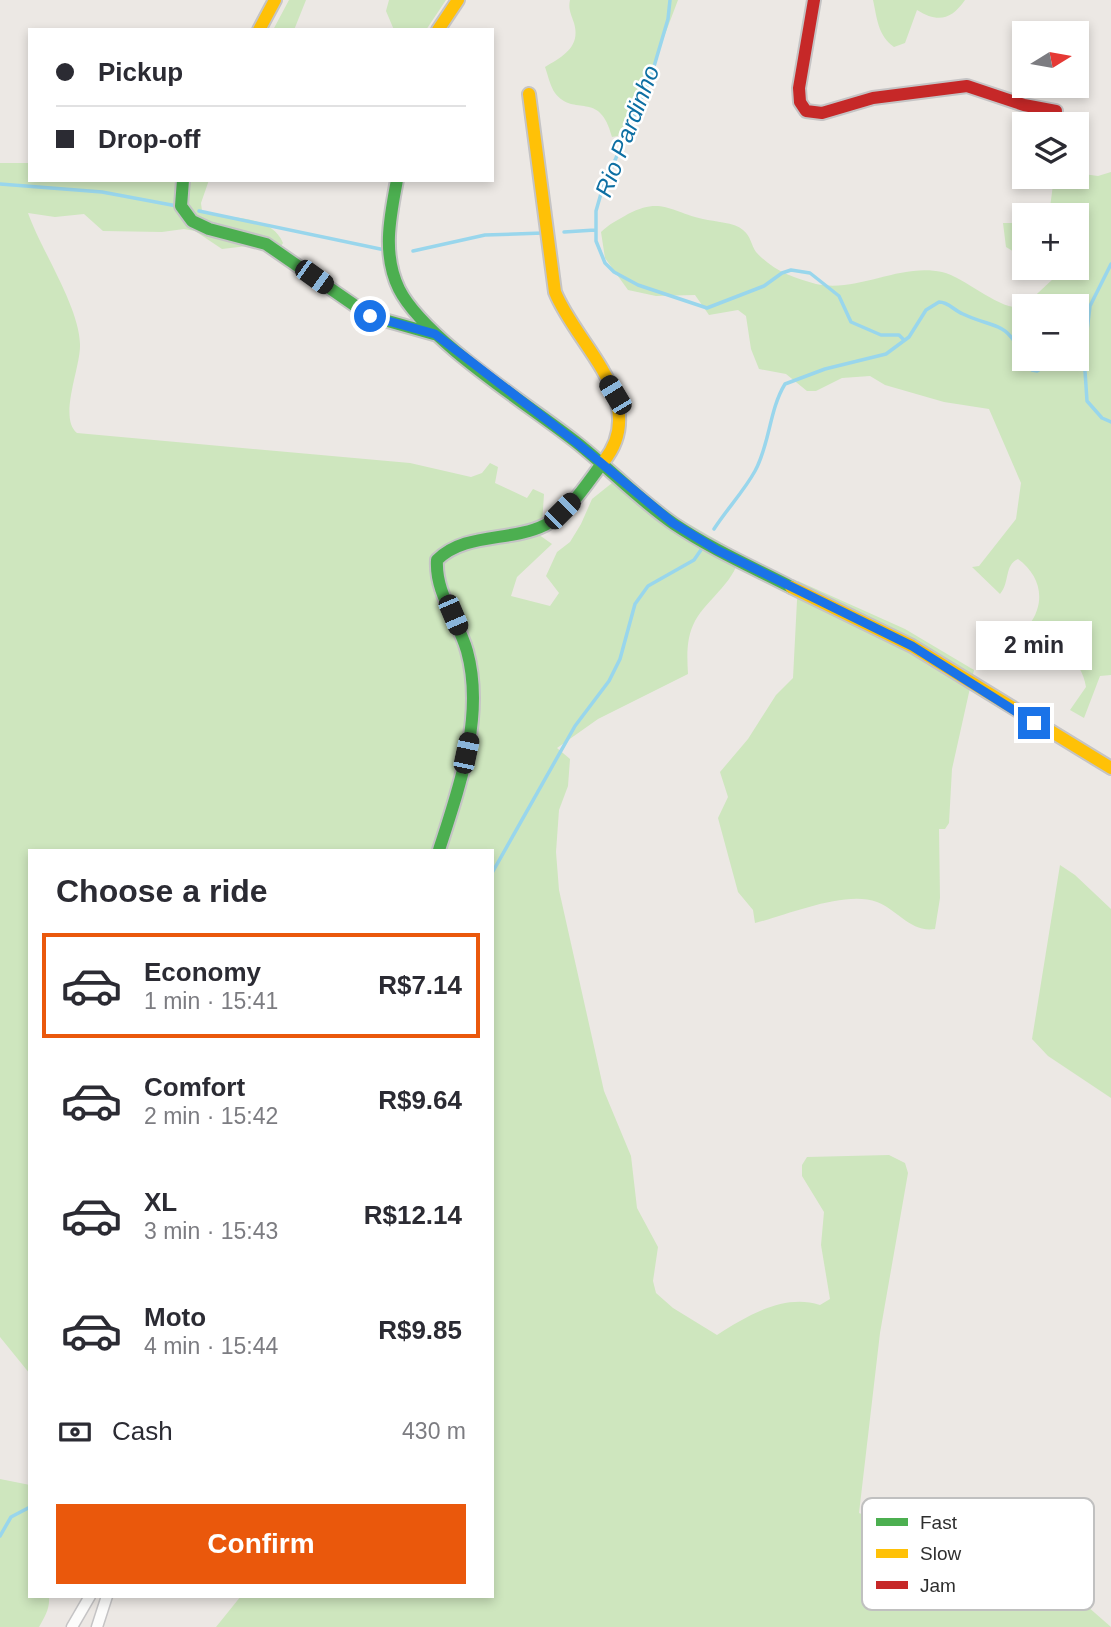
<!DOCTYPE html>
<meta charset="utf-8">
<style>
body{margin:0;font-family:Helvetica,sans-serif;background:#f2f2f3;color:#2b2b33;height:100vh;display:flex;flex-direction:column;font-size:26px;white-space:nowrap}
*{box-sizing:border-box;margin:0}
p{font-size:23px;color:#7c7c81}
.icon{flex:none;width:38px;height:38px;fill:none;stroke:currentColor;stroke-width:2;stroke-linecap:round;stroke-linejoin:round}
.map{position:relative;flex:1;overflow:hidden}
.details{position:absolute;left:28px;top:849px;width:466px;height:749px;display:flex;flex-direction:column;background:#fff;border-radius:0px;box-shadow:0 4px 10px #0003}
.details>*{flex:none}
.banner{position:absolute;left:28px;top:28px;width:466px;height:154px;border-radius:0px;box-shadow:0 4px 10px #0003;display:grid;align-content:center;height:154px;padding:0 28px;background:#fff}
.needle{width:46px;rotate:79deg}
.buttons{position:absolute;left:1012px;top:21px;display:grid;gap:14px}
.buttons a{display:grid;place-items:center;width:77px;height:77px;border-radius:0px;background:#fff;box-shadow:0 4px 10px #0003;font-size:35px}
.end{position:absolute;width:32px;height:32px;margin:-16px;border:9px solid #1a73e8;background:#fff;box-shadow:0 0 0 4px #fff}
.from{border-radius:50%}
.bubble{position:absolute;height:49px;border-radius:0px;background:#fff;box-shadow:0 4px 10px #0003;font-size:23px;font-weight:600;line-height:49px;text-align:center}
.car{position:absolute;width:21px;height:42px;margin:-21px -10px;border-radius:9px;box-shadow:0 0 5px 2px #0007;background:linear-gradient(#222 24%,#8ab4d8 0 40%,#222 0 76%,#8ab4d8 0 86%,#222 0)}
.banner b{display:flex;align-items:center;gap:24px;height:66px;font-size:26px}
.banner b+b{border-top:2px solid #e1e1e2}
.banner i{width:18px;height:18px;background:#2b2b33}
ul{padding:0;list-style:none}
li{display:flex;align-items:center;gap:21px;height:105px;margin:0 14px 10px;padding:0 14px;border:4px solid transparent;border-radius:0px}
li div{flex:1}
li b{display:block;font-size:26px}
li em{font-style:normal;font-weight:600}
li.on{border-color:#ea580c}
li>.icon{width:63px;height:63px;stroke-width:1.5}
h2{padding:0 28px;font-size:32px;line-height:84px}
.pay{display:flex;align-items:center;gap:18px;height:77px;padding:0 28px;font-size:26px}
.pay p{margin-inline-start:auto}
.primary-button{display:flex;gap:14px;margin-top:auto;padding:14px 28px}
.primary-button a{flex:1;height:80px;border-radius:0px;background:#ea580c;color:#fff;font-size:28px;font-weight:600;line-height:80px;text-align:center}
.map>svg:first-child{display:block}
.green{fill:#cee6be}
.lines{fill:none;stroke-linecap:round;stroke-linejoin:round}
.stream{stroke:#99d6ec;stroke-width:3.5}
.street-casing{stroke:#c5c4c5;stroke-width:13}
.fast-casing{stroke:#c5c4c5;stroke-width:16}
.slow-casing{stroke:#c5c4c5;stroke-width:16}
.jam-casing{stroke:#c5c4c5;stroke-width:16}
.street{stroke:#fcfcfb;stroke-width:10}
.fast{stroke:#4caf50;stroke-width:12}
.slow{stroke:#ffc107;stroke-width:12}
.jam{stroke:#c62828;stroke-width:12}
.route{stroke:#1a73e8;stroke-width:9}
.labels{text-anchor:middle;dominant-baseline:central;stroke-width:5;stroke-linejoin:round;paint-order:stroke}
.water-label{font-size:24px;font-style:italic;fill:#0d6fa3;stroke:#fff}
.key{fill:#fff;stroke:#c0c0c0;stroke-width:2}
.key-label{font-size:19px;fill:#2e2e2e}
</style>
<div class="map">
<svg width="1111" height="1627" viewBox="0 0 1111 1627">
<rect width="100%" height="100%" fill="#ece8e4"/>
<path class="green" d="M 289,0 L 306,0 L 294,30 L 273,30 Z
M 389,0 L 446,0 L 426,30 L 394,30 L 386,11 Z
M 570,0 L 678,0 L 645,87 L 618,136 L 612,137 C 600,89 574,118 555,93 C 550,86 548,75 545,67 C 563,56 581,47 574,23 C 571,14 568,9 570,0 Z
M 873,0 L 965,0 C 951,20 938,23 917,10 L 905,43 L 894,47 C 878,36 877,18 873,0 Z
M 0,163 L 30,163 L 30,180 L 209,180 L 201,203 L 202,211 C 226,220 271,213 283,243 L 280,248 L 257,245 L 222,249 L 195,231 L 184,229 L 162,232 L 103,231 L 84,214 L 55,217 L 28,213 C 41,250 79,306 80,344 C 81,367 58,418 77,433 L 410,463 L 471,477 L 482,473 L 490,463 L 498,467 L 495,483 L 527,498 L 533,489 L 544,494 L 542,525 L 535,532 L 552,544 L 517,577 L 511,596 L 550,606 L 559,593 L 546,576 L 557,552 L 570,542 L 581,524 L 592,499 L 622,475 L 658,506 L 739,553 C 739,579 707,599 695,621 C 686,638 687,656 688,674 L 598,719 L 557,748 L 570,759 L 568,786 L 559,810 L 556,852 L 559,890 L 604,1091 L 631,1156 L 637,1208 L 658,1247 L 653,1281 L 656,1293 L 673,1308 L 717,1335 C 747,1316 784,1293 820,1305 L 830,1299 L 821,1245 L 824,1212 L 802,1176 L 802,1165 L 807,1157 L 889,1155 L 905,1163 L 908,1173 L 880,1333 L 859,1513 L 1044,1587 L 1071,1606 L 1087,1606 L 1111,1627 L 216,1627 L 241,1596 L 492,1596 L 492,850 L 30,850 L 30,1374 L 0,1337 Z
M 1111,172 L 1111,675 L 1100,676 L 1084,718 L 1070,710 L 1086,687 C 1082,657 1052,641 1029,625 C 1047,601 1040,575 1018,559 C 1004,565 1010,583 1000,594 L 972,567 L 979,566 L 1016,519 L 1021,483 L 989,409 L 944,402 L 885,385 L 870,376 L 842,378 L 816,391 L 807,391 L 786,374 L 759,369 L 751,349 L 746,316 L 738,310 L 709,315 L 695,295 L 656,296 L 628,290 L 605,258 L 601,232 C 609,224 618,220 628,214 C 661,197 669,211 703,219 C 715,222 734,222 743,230 C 751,236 751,245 756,252 C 772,270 793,278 816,284 C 858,293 899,263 942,272 C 967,278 1000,312 1024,307 L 1024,359 L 1076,359 L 1076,306 L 1024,306 L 1054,278 L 1039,268 L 1076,268 L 1076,215 L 1049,215 L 1054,177 L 1076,177 L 1076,173 L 1098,176 Z
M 1003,223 L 1024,223 L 1024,258 L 1006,247 Z
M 798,581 L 905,629 L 974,670 L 952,769 L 949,823 L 945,829 L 939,829 L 940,898 L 935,929 C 911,933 898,910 877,902 C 845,890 788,915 755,923 L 753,910 L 738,892 L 718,818 L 728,797 L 720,772 L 748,739 L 776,695 L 793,678 Z
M 1060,865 L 1075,875 L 1111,909 L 1111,1098 L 1048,1056 L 1032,1039 Z
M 0,1479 L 30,1485 L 30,1596 L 49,1596 C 50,1609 45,1616 39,1627 L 0,1627 Z"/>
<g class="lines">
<path class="stream" d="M 670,0 L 668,19 L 650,80 L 602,190 L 596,211 L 596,241 L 605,263 L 614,272 L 638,285 L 707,308 L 764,286 L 782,273 L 791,270 L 810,273 L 839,296 L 851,322 L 881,335 L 899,335 L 904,340
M 0,184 L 102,192 L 177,206
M 199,211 L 385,250
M 564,232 L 595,230
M 413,251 L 485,235 L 543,233
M 1076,358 L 1085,371 L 1087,401 L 1102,418 L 1111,422
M 1025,359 L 1032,370 L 1037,371 L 1045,366 L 1048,359
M 1083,364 L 1090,306 L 1111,264
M 714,529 C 727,509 744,491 755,471 C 770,444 769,410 785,384 L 825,369 L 886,354 L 909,337 L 926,310 L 939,302 C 949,302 953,310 963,314 C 997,330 1002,318 1024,356
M 492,873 L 575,726 L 609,681 L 620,659 L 635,604 L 648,586 L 694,560 L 703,547
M 0,1536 L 11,1517 L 30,1507"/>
<defs>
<path id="street" d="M 72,1627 L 90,1596
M 97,1627 L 107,1596"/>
<path id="fast" d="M 183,180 L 181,206 L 192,221 L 209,229 L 266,244 L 370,316 L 434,334
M 397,180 C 390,217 382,254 399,289 C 424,339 529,405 576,442 C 609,468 639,500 674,524 C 711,549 752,567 791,587
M 439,850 C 459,788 485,716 467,651 C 458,619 435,594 437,560 C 465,532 511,542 545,525 C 570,512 587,483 604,461"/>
<path id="slow" d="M 259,30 L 275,0
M 438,30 L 458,0
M 529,94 L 555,292 C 576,345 651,402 604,461
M 791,587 L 912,646 L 1111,768"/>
<path id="jam" d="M 814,0 L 799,88 L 800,102 L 806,111 L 822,113 L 873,98 L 967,86 L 1024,105 L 1056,111"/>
</defs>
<use href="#street" class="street-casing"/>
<use href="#fast" class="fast-casing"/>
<use href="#slow" class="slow-casing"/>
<use href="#jam" class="jam-casing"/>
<use href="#street" class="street"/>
<use href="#fast" class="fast"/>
<use href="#slow" class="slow"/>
<use href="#jam" class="jam"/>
</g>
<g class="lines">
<path class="route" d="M 370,316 L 435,334 L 577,443 L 673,523 L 717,550 L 912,646 L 1034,723"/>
</g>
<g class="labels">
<g class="water-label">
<text transform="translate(627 131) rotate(-69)">Rio Pardinho</text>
</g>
</g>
<rect x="862" y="1498" width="232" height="112" rx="10" class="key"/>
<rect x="876" y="1518" width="32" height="8" fill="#4caf50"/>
<rect x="876" y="1549" width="32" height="9" fill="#ffc107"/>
<rect x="876" y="1581" width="32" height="8" fill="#c62828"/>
<g class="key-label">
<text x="920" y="1529">Fast</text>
<text x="920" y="1560">Slow</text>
<text x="920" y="1592">Jam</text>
</g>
</svg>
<div class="buttons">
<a><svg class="needle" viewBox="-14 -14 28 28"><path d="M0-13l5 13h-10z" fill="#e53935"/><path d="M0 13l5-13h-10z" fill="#7c7c81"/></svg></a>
<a><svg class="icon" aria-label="layers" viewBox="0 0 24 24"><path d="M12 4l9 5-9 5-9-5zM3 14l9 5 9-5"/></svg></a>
<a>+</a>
<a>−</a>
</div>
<i class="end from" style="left:370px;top:316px"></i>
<i class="end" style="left:1034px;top:723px"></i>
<div class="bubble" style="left:976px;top:621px;width:116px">2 min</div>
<i class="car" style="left:314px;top:277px;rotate:126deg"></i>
<i class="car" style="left:615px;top:395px;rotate:329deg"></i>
<i class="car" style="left:562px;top:511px;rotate:45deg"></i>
<i class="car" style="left:453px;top:615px;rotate:157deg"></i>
<i class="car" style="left:466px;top:753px;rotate:12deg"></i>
<div class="banner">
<b><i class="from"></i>Pickup</b>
<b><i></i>Drop-off</b>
</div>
<section class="details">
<h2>Choose a ride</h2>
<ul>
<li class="on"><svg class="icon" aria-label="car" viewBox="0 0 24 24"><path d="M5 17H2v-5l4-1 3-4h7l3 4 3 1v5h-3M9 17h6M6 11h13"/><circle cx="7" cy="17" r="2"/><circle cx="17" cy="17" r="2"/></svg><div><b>Economy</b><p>1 min · 15:41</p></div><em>R$7.14</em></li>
<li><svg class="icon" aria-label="car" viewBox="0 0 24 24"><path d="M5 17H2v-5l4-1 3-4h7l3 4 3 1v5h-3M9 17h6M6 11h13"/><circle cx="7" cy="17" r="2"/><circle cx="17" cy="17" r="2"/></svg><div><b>Comfort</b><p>2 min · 15:42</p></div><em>R$9.64</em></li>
<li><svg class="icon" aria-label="car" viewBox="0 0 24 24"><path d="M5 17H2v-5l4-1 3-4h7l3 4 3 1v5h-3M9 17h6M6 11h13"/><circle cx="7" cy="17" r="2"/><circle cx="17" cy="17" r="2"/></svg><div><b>XL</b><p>3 min · 15:43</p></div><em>R$12.14</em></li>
<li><svg class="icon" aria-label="car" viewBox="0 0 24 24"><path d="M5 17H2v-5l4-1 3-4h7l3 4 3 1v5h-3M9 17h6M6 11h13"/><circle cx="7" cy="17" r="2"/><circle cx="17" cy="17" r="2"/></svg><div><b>Moto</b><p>4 min · 15:44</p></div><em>R$9.85</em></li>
</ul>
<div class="pay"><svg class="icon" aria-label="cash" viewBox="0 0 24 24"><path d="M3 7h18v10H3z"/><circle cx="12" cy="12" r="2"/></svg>Cash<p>430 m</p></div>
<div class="primary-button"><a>Confirm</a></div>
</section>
</div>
